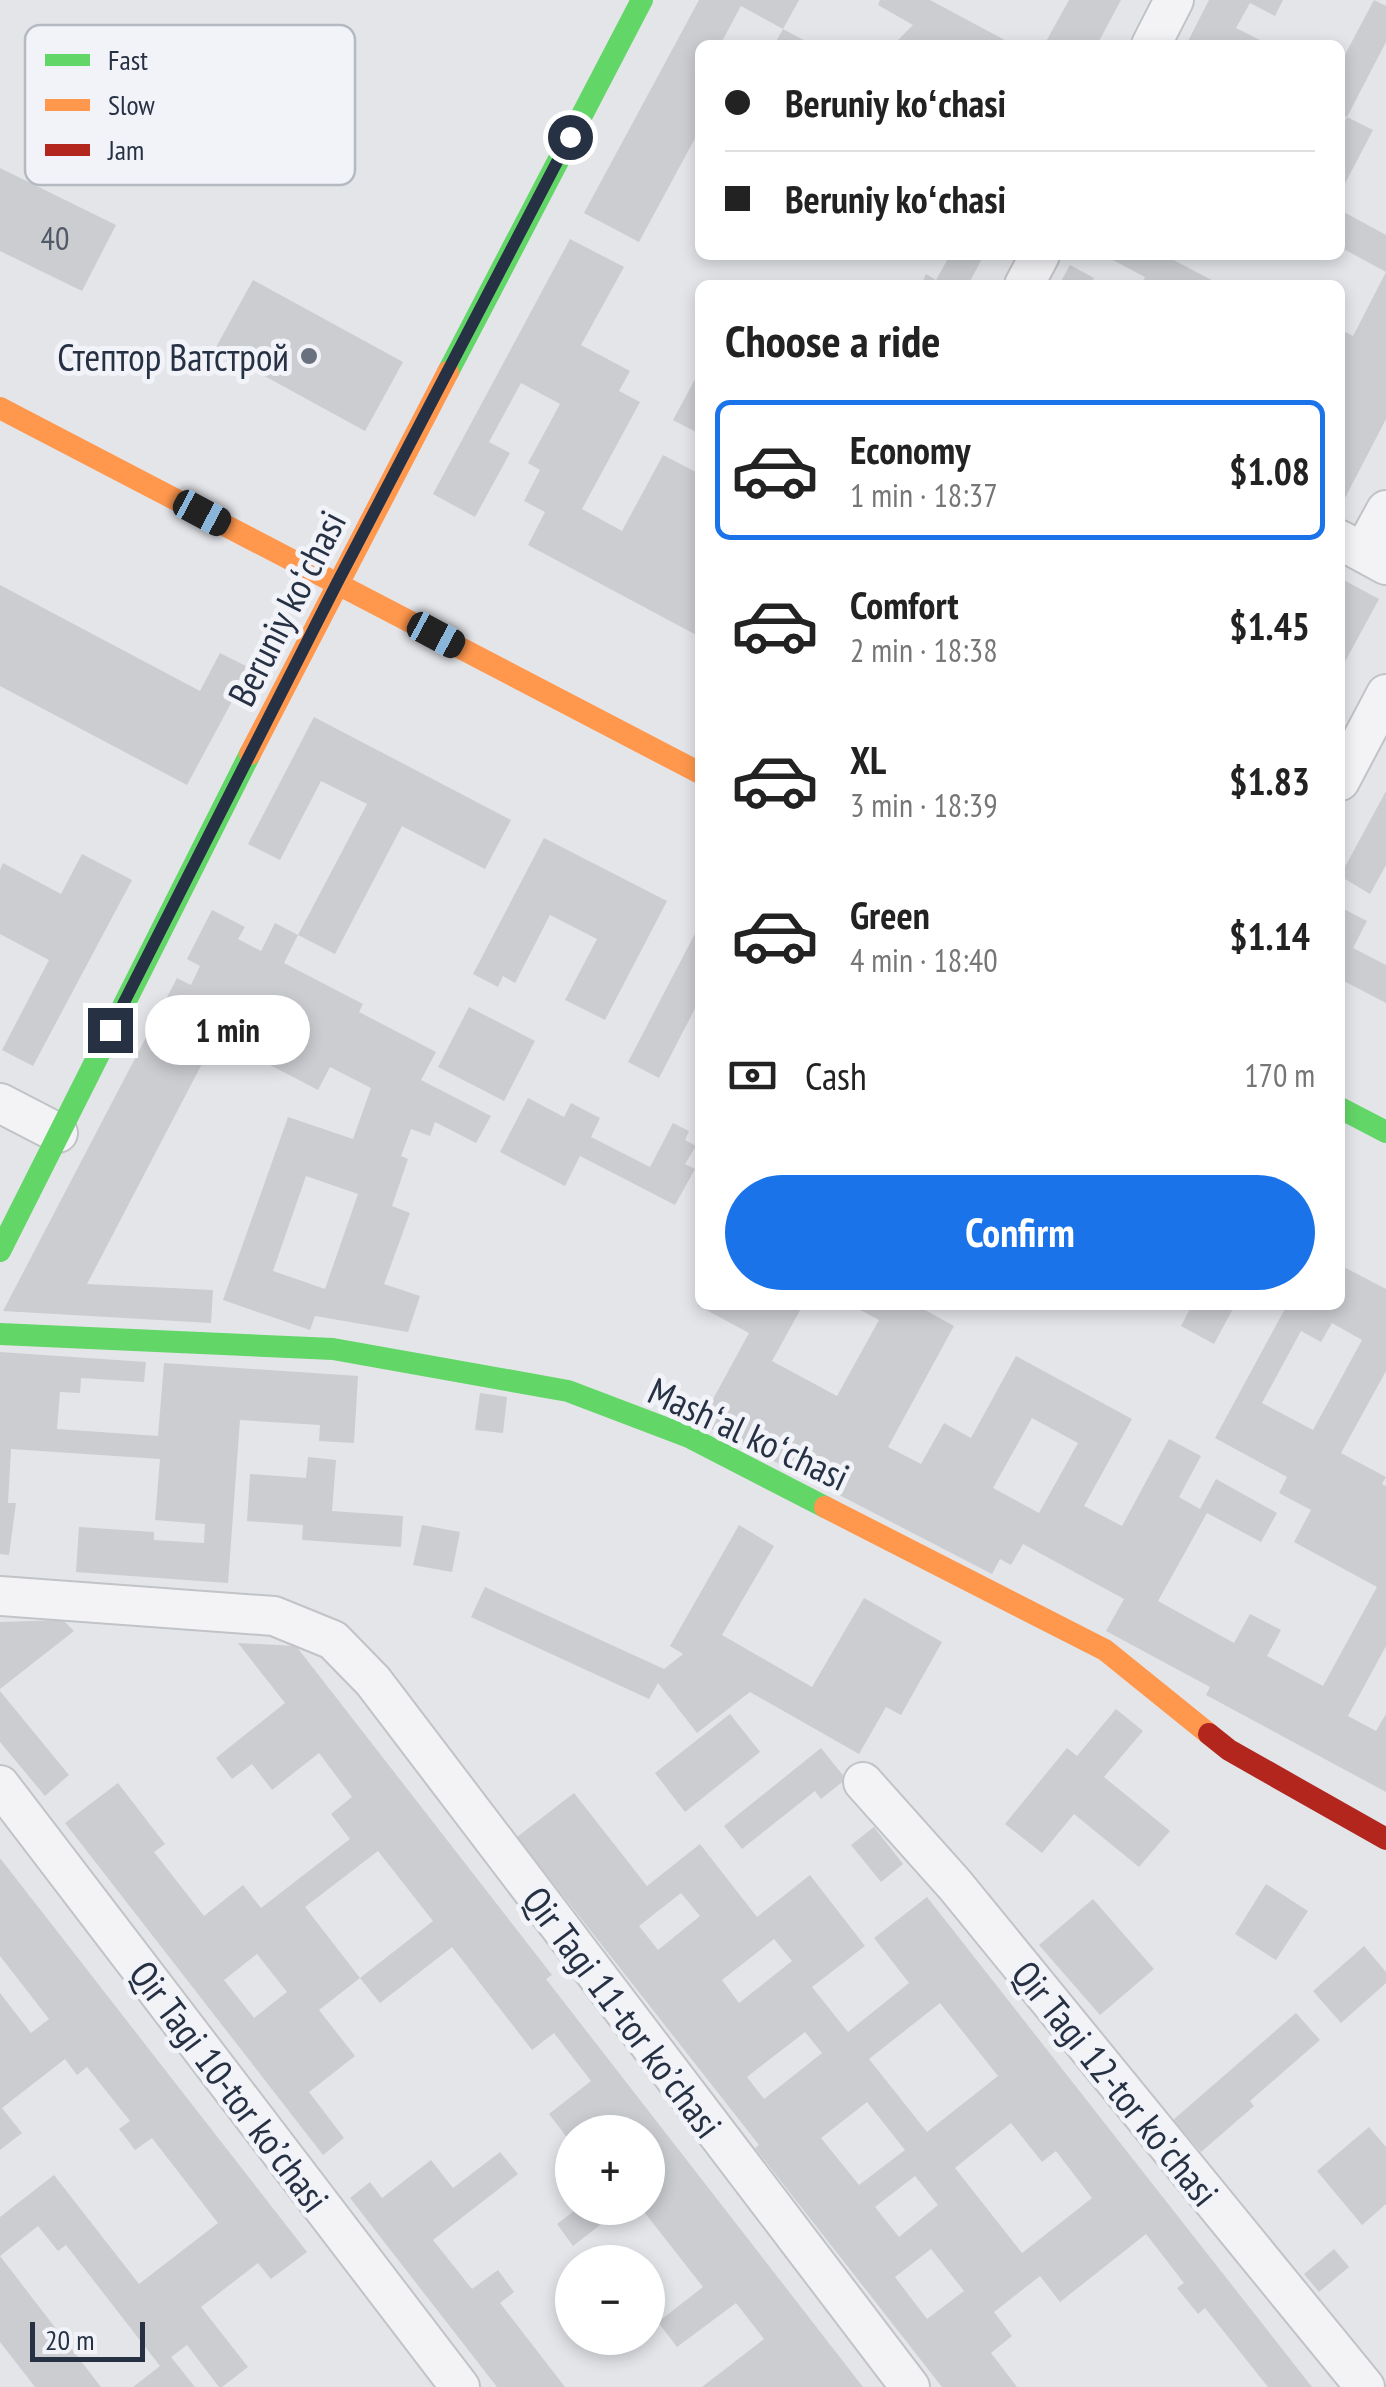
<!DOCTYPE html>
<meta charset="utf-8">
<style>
body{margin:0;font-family:"PT Sans Narrow",sans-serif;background:#f2f2f2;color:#222;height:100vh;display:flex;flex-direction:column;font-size:38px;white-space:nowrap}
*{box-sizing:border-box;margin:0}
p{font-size:32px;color:#767676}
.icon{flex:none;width:55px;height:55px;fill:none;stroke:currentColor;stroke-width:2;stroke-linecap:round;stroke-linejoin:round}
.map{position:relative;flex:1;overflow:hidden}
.sheet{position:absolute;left:695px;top:280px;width:650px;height:1030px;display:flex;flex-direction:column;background:#fff;border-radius:15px;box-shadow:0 5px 15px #0003}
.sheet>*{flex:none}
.banner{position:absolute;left:695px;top:40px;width:650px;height:220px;border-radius:15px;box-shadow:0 5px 15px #0003;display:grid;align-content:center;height:220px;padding:0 30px;background:#fff}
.buttons{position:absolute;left:555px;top:2115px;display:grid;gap:20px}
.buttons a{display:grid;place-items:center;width:110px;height:110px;border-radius:50%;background:#fff;box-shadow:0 5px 15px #0003;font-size:50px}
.scale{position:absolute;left:30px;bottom:25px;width:115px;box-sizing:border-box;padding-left:10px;border:5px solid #273144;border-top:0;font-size:28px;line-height:35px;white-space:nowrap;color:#273144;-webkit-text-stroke:8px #f1f3f8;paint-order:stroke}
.end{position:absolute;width:45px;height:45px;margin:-22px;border:12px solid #273144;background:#fff;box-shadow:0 0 0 5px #fff}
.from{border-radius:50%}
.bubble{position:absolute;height:70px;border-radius:35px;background:#fff;box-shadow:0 5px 15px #0003;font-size:32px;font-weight:700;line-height:70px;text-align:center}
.car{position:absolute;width:30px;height:60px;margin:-30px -15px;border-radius:12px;box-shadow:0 0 8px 2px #0007;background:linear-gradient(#222 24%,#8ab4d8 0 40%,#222 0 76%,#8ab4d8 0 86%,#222 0)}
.banner b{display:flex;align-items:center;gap:35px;height:95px;font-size:38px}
.banner b+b{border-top:2px solid #e0e0e0}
.banner i{width:25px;height:25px;background:#222}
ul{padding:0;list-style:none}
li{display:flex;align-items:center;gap:30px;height:140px;margin:0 20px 15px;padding:0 10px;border:5px solid transparent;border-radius:15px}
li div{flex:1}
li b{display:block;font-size:38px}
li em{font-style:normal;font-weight:700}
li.active{border-color:#1a73e8}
li>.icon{width:90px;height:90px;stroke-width:1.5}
h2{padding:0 30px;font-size:45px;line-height:120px}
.pay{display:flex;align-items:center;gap:25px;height:110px;padding:0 30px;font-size:38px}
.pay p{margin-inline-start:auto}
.action{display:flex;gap:20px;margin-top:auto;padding:20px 30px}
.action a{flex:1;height:115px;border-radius:60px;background:#1a73e8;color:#fff;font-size:40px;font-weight:700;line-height:115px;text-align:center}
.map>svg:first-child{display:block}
.building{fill:#cbcdd1;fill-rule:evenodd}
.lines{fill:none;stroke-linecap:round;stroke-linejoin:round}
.street-casing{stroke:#c1c3c7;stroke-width:42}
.street{stroke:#f3f3f5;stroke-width:38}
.fast{stroke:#63d668;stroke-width:22}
.slow{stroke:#ff974d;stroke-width:22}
.jam{stroke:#b3261e;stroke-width:22}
.route{stroke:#273144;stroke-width:12}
.poi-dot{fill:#69707e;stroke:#f1f3f8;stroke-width:4}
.labels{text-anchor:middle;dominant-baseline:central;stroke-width:10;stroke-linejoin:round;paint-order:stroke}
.number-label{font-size:32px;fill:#515968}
.poi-label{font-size:38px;fill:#273144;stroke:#f1f3f8;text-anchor:end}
.street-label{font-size:38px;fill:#273144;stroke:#f1f3f8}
.key{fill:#f1f3f8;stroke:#b4b9c2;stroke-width:2.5}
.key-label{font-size:28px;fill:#273144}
</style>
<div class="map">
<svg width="1386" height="2387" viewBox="0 0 1386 2387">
<rect width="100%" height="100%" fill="#e3e5e9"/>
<path class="building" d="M 699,0 L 799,0 L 783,29 L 741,6 L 720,45 L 700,45 L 700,129 L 639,242 L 584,213 Z
M 880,0 L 930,0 L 1014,45 L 893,45 L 913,25 L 878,5 Z
M 1069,0 L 1121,0 L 1097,45 L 1044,45 Z
M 1209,0 L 1283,0 L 1275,16 L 1250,3 L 1236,28 L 1262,41 L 1260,45 L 1186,45 Z
M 1374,0 L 1386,6 L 1386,42 L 1347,117 L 1373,130 L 1340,193 L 1340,131 L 1347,117 L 1340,113 L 1340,64 Z
M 783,29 L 813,45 L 774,45 Z
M 0,168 L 116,225 L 82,291 L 0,251 Z
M 1340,210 L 1386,235 L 1386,272 L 1340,247 Z
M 570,239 L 624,267 L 581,345 L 630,371 L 619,391 L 640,402 L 582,509 L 622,531 L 663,455 L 696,472 L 700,464 L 700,572 L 696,579 L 700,581 L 700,637 L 528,545 L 545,512 L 524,501 L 540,470 L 528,463 L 560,404 L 521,383 L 489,442 L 510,453 L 475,517 L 433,494 Z
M 950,255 L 984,255 L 968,285 L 921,285 L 926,274 L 936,280 Z
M 1103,255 L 1164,255 L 1221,285 L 1141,285 L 1145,277 Z
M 1070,265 L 1094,278 L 1090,285 L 1059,285 Z
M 1386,272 L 1386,419 L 1343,502 L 1340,501 L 1340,329 L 1353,336 Z
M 253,280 L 403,362 L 365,431 L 215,349 Z
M 700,370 L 700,434 L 673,420 Z
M 1340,578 L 1379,599 L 1340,671 Z
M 0,585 L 200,691 L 220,653 L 250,668 L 187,785 L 0,686 Z
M 314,717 L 511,820 L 485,869 L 402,826 L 335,954 L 298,935 L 284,963 L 363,1004 L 359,1012 L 436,1052 L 421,1080 L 491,1116 L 476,1143 L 435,1122 L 430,1136 L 411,1129 L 401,1156 L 408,1159 L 392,1206 L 410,1213 L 384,1284 L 420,1296 L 408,1332 L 315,1316 L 310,1330 L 223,1300 L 288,1117 L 353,1139 L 371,1088 L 330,1067 L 318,1090 L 216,1037 L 87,1284 L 213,1290 L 211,1323 L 3,1311 L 177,978 L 191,985 L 200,966 L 187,959 L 212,910 L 245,927 L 238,939 L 261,951 L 275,923 L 298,935 L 367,804 L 321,781 L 280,860 L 248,844 ZM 306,1176 L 358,1194 L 325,1289 L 273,1271 Z
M 1386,791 L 1386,865 L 1370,894 L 1340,876 Z
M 544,838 L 667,901 L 605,1020 L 565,1000 L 597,939 L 550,915 L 515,983 L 503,976 L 498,987 L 473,974 Z
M 82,854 L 132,880 L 33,1066 L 2,1050 L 49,960 L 0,934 L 0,870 L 3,863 L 61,894 Z
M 1340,907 L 1367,921 L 1353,948 L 1386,965 L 1386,1003 L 1340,979 Z
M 700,924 L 700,999 L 659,1078 L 628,1062 Z
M 469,1007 L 535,1041 L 504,1101 L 438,1067 Z
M 528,1098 L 564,1117 L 571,1103 L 600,1118 L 591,1137 L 650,1167 L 673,1123 L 689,1131 L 685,1140 L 696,1146 L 685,1164 L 695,1169 L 675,1205 L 580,1156 L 565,1186 L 500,1152 Z
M 1340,1265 L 1386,1289 L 1386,1371 L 1341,1453 L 1386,1477 L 1382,1484 L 1386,1486 L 1386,1646 L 1348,1716 L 1376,1731 L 1386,1714 L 1386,1792 L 1206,1695 L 1210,1687 L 1106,1631 L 1124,1599 L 1023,1544 L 1011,1565 L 1000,1559 L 992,1574 L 700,1423 L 749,1333 L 697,1305 L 803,1305 L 772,1361 L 837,1396 L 879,1320 L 851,1305 L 916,1305 L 954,1326 L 888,1447 L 921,1464 L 944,1423 L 971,1438 L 1016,1356 L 1132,1419 L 1084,1506 L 1122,1526 L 1169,1439 L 1201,1456 L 1179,1497 L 1200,1509 L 1216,1479 L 1277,1513 L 1261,1542 L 1207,1513 L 1158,1601 L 1234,1643 L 1250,1614 L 1281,1630 L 1267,1656 L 1323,1686 L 1377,1587 L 1294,1542 L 1311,1510 L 1279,1493 L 1287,1477 L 1215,1438 L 1287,1305 L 1340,1305 ZM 1332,1323 L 1362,1340 L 1313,1430 L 1262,1403 L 1301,1331 L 1321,1342 ZM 1032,1418 L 1078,1443 L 1039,1513 L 993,1488 Z
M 1192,1305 L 1235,1305 L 1214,1344 L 1181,1326 Z
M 0,1352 L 146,1362 L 144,1382 L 81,1378 L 80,1393 L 60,1392 L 57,1429 L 158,1436 L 164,1363 L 358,1376 L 354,1443 L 319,1441 L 320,1425 L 240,1420 L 228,1583 L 76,1572 L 79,1527 L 154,1532 L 154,1540 L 204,1543 L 205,1524 L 155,1520 L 160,1459 L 11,1449 L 8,1503 L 16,1503 L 9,1555 L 0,1554 Z
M 480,1393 L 507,1397 L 503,1433 L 475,1430 Z
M 308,1457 L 336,1460 L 332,1511 L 403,1516 L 401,1547 L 302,1540 L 303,1525 L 247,1521 L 250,1474 L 306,1478 Z
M 422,1525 L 460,1532 L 452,1572 L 413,1565 Z
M 739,1525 L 774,1546 L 722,1635 L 812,1687 L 864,1598 L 942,1642 L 901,1715 L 886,1707 L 859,1754 L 750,1692 L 697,1733 L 658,1683 L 649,1699 L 471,1617 L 485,1587 L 664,1669 L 683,1654 L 670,1646 Z
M 63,1620 L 74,1631 L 0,1689 L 0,1622 Z
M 238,1643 L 296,1646 L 552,1975 L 546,1979 L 863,2387 L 702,2387 L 764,2339 L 736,2303 L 677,2347 L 658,2322 L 703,2287 L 641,2208 L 648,2208 L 648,2188 L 658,2180 L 648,2167 L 648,2132 L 621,2132 L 609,2117 L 589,2132 L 572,2132 L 572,2144 L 549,2114 L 591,2081 L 554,2033 L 532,2050 L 452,1947 L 380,2003 L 360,1978 L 433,1921 L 378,1851 L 305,1907 L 360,1978 L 319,2010 L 355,2056 L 309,2092 L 344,2138 L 323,2155 L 65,1823 L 118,1783 L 165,1844 L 154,1852 L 204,1916 L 243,1885 L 261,1908 L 350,1839 L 331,1814 L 352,1797 L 319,1753 L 272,1790 L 252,1764 L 232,1779 L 216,1758 L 285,1703 ZM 257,1954 L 287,1992 L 254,2018 L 224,1980 Z
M 0,1691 L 69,1775 L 45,1796 L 0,1742 Z
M 1116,1709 L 1143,1731 L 1104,1777 L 1170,1831 L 1139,1867 L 1074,1814 L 1042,1853 L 1005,1824 L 1067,1748 L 1077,1756 Z
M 730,1714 L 760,1752 L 685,1812 L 655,1773 Z
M 821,1748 L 846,1779 L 821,1799 L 815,1791 L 742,1849 L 724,1826 Z
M 574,1793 L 647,1886 L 700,1844 L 757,1917 L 810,1875 L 865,1946 L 812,1987 L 848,2032 L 909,1983 L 874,1938 L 927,1897 L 1312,2387 L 1268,2387 L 1205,2308 L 1198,2314 L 1177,2288 L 1184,2283 L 1146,2234 L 1060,2302 L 1040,2276 L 994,2312 L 1012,2336 L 991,2353 L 1017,2387 L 942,2387 L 755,2148 L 759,2145 L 517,1837 ZM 681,1893 L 700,1916 L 658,1950 L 639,1926 ZM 774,1939 L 792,1961 L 739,2003 L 722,1980 ZM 940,2003 L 998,2076 L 927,2132 L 869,2059 ZM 805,2032 L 822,2053 L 764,2099 L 747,2077 ZM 867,2102 L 905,2150 L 859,2185 L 821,2138 ZM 1011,2123 L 1042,2162 L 1056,2151 L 1092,2198 L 1022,2253 L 955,2168 ZM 915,2176 L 938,2205 L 899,2237 L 875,2207 ZM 931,2249 L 964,2291 L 927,2319 L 895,2277 Z
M 874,1827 L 903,1864 L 881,1882 L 851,1845 Z
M 0,1858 L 307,2252 L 271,2279 L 258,2263 L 201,2307 L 248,2367 L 222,2387 L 219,2387 L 187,2345 L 171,2357 L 195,2387 L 133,2387 L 160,2366 L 66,2245 L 58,2251 L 38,2226 L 0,2256 L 0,2217 L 54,2175 L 139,2284 L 218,2223 L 152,2138 L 135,2150 L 119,2129 L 130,2121 L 87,2067 L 77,2075 L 65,2059 L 2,2108 L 22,2133 L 0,2150 L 0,1993 L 31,2033 L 49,2019 L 0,1956 Z
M 1266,1884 L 1308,1911 L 1276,1960 L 1235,1934 Z
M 1093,1899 L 1154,1969 L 1100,2015 L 1039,1945 Z
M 1364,1946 L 1386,1972 L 1386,1983 L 1341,2023 L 1313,1991 Z
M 1296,2013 L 1320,2040 L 1250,2101 L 1254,2106 L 1201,2152 L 1173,2120 Z
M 1369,2127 L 1386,2147 L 1386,2204 L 1362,2225 L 1317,2171 Z
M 500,2152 L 518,2174 L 433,2240 L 472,2289 L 498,2270 L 514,2292 L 500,2303 L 565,2387 L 497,2387 L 350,2198 L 370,2182 L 382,2198 L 431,2160 L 453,2188 Z
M 578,2208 L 587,2208 L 600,2225 L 573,2246 L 557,2224 Z
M 1334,2249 L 1349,2267 L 1319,2292 L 1304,2274 Z
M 0,2256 L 101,2387 L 35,2387 L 0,2342 Z"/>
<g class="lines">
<defs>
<path id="street" d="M 1151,45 L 1174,0
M 1024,285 L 1040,255
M 1340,540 L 1386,565
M 1363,552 L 1386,510
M 1340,781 L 1386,694
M 0,1103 L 58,1133
M 0,1596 L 274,1616 L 333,1640 L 373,1681 L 910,2387
M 863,1782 L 955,1885 L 1365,2387
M 0,1785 L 460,2387"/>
</defs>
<use href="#street" class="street-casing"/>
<use href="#street" class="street"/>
<path class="fast" d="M 448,372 L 642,0
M 1340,1108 L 1386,1132
M 0,1251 L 250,754
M 0,1334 L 333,1349 L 568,1391 L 689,1437 L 825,1507"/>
<path class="slow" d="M 0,408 L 700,773
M 250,754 L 448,372
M 825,1507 L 1105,1650 L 1209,1734"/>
<path class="jam" d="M 1209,1734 L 1229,1750 L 1386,1839"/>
</g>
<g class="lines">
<path class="route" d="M 110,1030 L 337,583 L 570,137"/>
</g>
<circle class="poi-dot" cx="309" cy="356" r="10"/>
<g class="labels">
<g class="number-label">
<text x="55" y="238">40</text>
</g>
<g class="poi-label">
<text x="289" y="356">Стептор Ватстрой</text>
</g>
<g class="street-label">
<text transform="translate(286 608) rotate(-63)">Beruniy koʻchasi</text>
<text transform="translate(749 1433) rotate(25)">Mashʻal koʻchasi</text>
<text transform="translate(623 2012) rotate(53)">Qir Tagi 11-tor koʼchasi</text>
<text transform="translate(1116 2083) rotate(51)">Qir Tagi 12-tor koʼchasi</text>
<text transform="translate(230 2086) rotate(53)">Qir Tagi 10-tor koʼchasi</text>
</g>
</g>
<rect x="25" y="25" width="330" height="160" rx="15" class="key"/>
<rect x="45" y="54" width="45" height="12" fill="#63d668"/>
<rect x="45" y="99" width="45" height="12" fill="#ff974d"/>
<rect x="45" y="144" width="45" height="12" fill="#b3261e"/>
<g class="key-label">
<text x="108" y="70">Fast</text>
<text x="108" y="115">Slow</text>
<text x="108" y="160">Jam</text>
</g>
</svg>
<div class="buttons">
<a>+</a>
<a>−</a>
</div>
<div class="scale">20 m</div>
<i class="end from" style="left:570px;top:137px"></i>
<i class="end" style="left:110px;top:1030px"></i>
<div class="bubble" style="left:145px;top:995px;width:165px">1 min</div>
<i class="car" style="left:202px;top:513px;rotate:118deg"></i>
<i class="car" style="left:436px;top:635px;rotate:118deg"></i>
<div class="banner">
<b><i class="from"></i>Beruniy koʻchasi</b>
<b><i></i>Beruniy koʻchasi</b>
</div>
<section class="sheet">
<h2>Choose a ride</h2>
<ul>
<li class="active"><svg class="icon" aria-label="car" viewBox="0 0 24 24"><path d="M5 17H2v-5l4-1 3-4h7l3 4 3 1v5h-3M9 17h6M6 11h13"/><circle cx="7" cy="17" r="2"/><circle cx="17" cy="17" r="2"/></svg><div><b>Economy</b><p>1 min · 18:37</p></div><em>$1.08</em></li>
<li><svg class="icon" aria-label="car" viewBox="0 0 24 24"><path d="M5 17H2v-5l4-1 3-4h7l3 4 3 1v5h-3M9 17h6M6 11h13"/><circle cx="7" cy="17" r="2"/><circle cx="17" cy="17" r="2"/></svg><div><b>Comfort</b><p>2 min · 18:38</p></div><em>$1.45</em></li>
<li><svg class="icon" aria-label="car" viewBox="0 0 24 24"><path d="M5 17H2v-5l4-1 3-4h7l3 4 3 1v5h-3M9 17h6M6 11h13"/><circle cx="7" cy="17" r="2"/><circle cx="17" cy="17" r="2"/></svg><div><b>XL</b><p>3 min · 18:39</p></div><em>$1.83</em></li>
<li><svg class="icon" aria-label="car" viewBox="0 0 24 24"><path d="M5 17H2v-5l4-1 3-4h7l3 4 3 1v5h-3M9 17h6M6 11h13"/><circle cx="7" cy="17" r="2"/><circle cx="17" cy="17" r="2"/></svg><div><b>Green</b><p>4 min · 18:40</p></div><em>$1.14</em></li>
</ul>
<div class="pay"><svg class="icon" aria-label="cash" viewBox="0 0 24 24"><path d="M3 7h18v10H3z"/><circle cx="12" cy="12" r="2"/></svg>Cash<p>170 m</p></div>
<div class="action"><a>Confirm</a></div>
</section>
</div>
